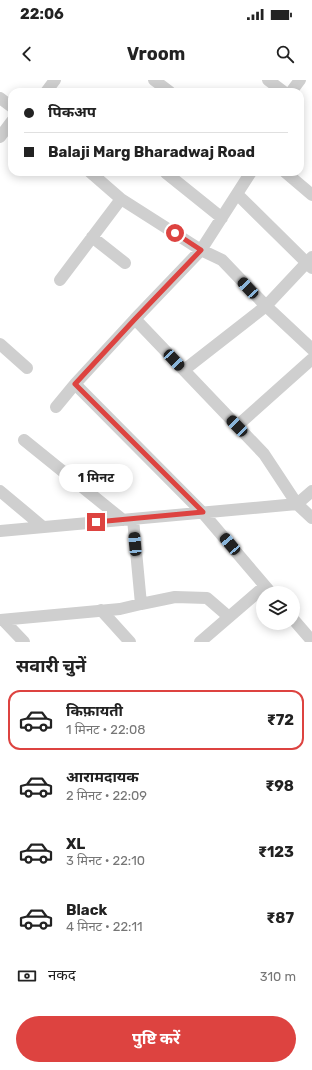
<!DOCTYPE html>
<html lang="hi">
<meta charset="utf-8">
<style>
body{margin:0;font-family:Rubik,"Noto Sans Devanagari",sans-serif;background:#f2f2f2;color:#222;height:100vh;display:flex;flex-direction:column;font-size:15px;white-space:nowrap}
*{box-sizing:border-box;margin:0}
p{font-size:13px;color:#767676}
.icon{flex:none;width:22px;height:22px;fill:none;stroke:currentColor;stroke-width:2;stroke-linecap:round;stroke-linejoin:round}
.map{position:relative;height:562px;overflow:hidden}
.drawer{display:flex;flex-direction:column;background:#fff;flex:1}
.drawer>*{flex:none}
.guide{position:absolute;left:8px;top:8px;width:296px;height:88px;border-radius:12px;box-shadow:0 2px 10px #0003;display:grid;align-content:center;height:88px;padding:0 16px;background:#fff}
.fabs{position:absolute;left:256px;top:506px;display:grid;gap:8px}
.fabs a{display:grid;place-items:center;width:44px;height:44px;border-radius:50%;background:#fff;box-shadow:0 2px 10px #0003;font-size:20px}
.end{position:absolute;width:18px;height:18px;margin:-9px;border:5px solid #dd4340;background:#fff;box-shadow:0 0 0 2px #fff}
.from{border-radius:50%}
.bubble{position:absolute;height:28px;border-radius:14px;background:#fff;box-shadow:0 2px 10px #0003;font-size:13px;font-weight:700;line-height:28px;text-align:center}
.car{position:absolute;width:12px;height:24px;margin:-12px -6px;border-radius:5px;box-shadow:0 0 3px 1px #0007;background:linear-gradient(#222 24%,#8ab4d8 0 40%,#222 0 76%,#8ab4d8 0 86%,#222 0)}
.guide b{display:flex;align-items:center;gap:14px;height:38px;font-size:15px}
.guide b+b{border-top:1px solid #e0e0e0}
.guide i{width:10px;height:10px;background:#222}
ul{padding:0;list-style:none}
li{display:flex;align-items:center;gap:12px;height:60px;margin:0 8px 6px;padding:0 8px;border:2px solid transparent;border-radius:12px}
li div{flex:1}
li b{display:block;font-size:15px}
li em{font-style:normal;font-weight:700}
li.on{border-color:#dd4340}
li>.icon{width:36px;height:36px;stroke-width:1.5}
h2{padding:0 16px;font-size:18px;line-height:48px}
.pay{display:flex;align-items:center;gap:10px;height:44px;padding:0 16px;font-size:15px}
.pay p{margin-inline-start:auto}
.action{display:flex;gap:8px;margin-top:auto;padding:8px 16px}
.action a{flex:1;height:46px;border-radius:24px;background:#dd4340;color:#fff;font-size:16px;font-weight:700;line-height:46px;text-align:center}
.status{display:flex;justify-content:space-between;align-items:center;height:28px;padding:0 20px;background:#fff;direction:ltr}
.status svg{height:11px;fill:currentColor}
header{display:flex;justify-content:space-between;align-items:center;height:52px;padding:0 16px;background:#fff;font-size:18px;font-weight:700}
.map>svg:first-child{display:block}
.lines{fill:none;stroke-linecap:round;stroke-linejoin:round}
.minor{stroke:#cfcfcf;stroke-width:12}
.route{stroke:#dd4340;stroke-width:5}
</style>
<div class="status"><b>22:06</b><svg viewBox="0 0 49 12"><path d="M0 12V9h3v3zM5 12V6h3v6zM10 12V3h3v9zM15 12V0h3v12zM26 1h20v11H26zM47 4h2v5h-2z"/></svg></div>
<header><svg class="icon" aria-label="back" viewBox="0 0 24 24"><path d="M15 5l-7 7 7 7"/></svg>Vroom<svg class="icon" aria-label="search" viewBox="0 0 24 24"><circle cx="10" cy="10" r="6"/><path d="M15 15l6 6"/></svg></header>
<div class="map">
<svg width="312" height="562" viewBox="0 0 312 562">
<rect width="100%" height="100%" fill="#fff"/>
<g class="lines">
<path class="minor" d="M 154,0 L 170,12
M 268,0 L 284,12
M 46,12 L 55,0
M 291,12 L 300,0
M 0,18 L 12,27
M 0,57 L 12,41
M 90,92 L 121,119 L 201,170 L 222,180 L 266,226 L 312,269
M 251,92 L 201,170 L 135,239 L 264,374 L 297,424 L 312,411
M 285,92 L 312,115
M 166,93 L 222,138
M 237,114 L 312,188
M 92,157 L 125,183
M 60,200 L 121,119
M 135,239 L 75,304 L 203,433 L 271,513
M 0,264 L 27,288
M 184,290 L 266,226 L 312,177
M 56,327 L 75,304
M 237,346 L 312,279
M 24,360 L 123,440
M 0,411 L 43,447
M 0,451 L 297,424 L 312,438
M 141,524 L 175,517 L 207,518 L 229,537
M 101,530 L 130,562
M 293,539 L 312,561
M 0,540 L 120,529 L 141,524 L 133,439
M 3,540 L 24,562
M 200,562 L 265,506"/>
</g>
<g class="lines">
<path class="route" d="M 96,442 L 203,432 L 75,304 L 135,239 L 201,170 L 175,153"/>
</g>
</svg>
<div class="fabs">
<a><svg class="icon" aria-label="layers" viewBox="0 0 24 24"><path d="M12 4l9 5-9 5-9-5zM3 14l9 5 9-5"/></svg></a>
</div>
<i class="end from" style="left:175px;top:153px"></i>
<i class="end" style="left:96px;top:442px"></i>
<div class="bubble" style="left:59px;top:384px;width:74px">1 मिनट</div>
<i class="car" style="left:248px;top:208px;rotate:317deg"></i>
<i class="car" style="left:174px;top:280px;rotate:137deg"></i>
<i class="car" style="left:237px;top:346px;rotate:316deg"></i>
<i class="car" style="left:135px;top:464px;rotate:355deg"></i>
<i class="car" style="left:230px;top:464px;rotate:320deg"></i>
<div class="guide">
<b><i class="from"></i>पिकअप</b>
<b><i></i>Balaji Marg Bharadwaj Road</b>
</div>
</div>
<section class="drawer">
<h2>सवारी चुनें</h2>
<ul>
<li class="on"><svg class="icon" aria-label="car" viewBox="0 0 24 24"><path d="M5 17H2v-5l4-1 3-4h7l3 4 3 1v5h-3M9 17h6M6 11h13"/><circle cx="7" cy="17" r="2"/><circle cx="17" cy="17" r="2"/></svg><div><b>किफ़ायती</b><p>1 मिनट · 22:08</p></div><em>₹72</em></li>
<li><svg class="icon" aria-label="car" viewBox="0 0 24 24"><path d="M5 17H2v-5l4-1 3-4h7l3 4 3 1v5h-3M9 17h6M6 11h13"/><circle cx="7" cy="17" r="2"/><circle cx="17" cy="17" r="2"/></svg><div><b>आरामदायक</b><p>2 मिनट · 22:09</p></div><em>₹98</em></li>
<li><svg class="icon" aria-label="car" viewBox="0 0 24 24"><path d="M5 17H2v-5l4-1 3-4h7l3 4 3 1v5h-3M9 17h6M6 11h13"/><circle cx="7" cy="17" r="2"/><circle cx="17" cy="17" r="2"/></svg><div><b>XL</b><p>3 मिनट · 22:10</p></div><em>₹123</em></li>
<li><svg class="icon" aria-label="car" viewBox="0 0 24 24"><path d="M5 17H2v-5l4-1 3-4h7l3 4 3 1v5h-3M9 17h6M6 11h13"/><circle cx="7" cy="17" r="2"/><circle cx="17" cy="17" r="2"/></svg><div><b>Black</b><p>4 मिनट · 22:11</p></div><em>₹87</em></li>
</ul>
<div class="pay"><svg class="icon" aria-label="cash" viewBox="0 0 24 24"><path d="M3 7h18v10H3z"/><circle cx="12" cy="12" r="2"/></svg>नकद<p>310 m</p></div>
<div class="action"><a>पुष्टि करें</a></div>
</section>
